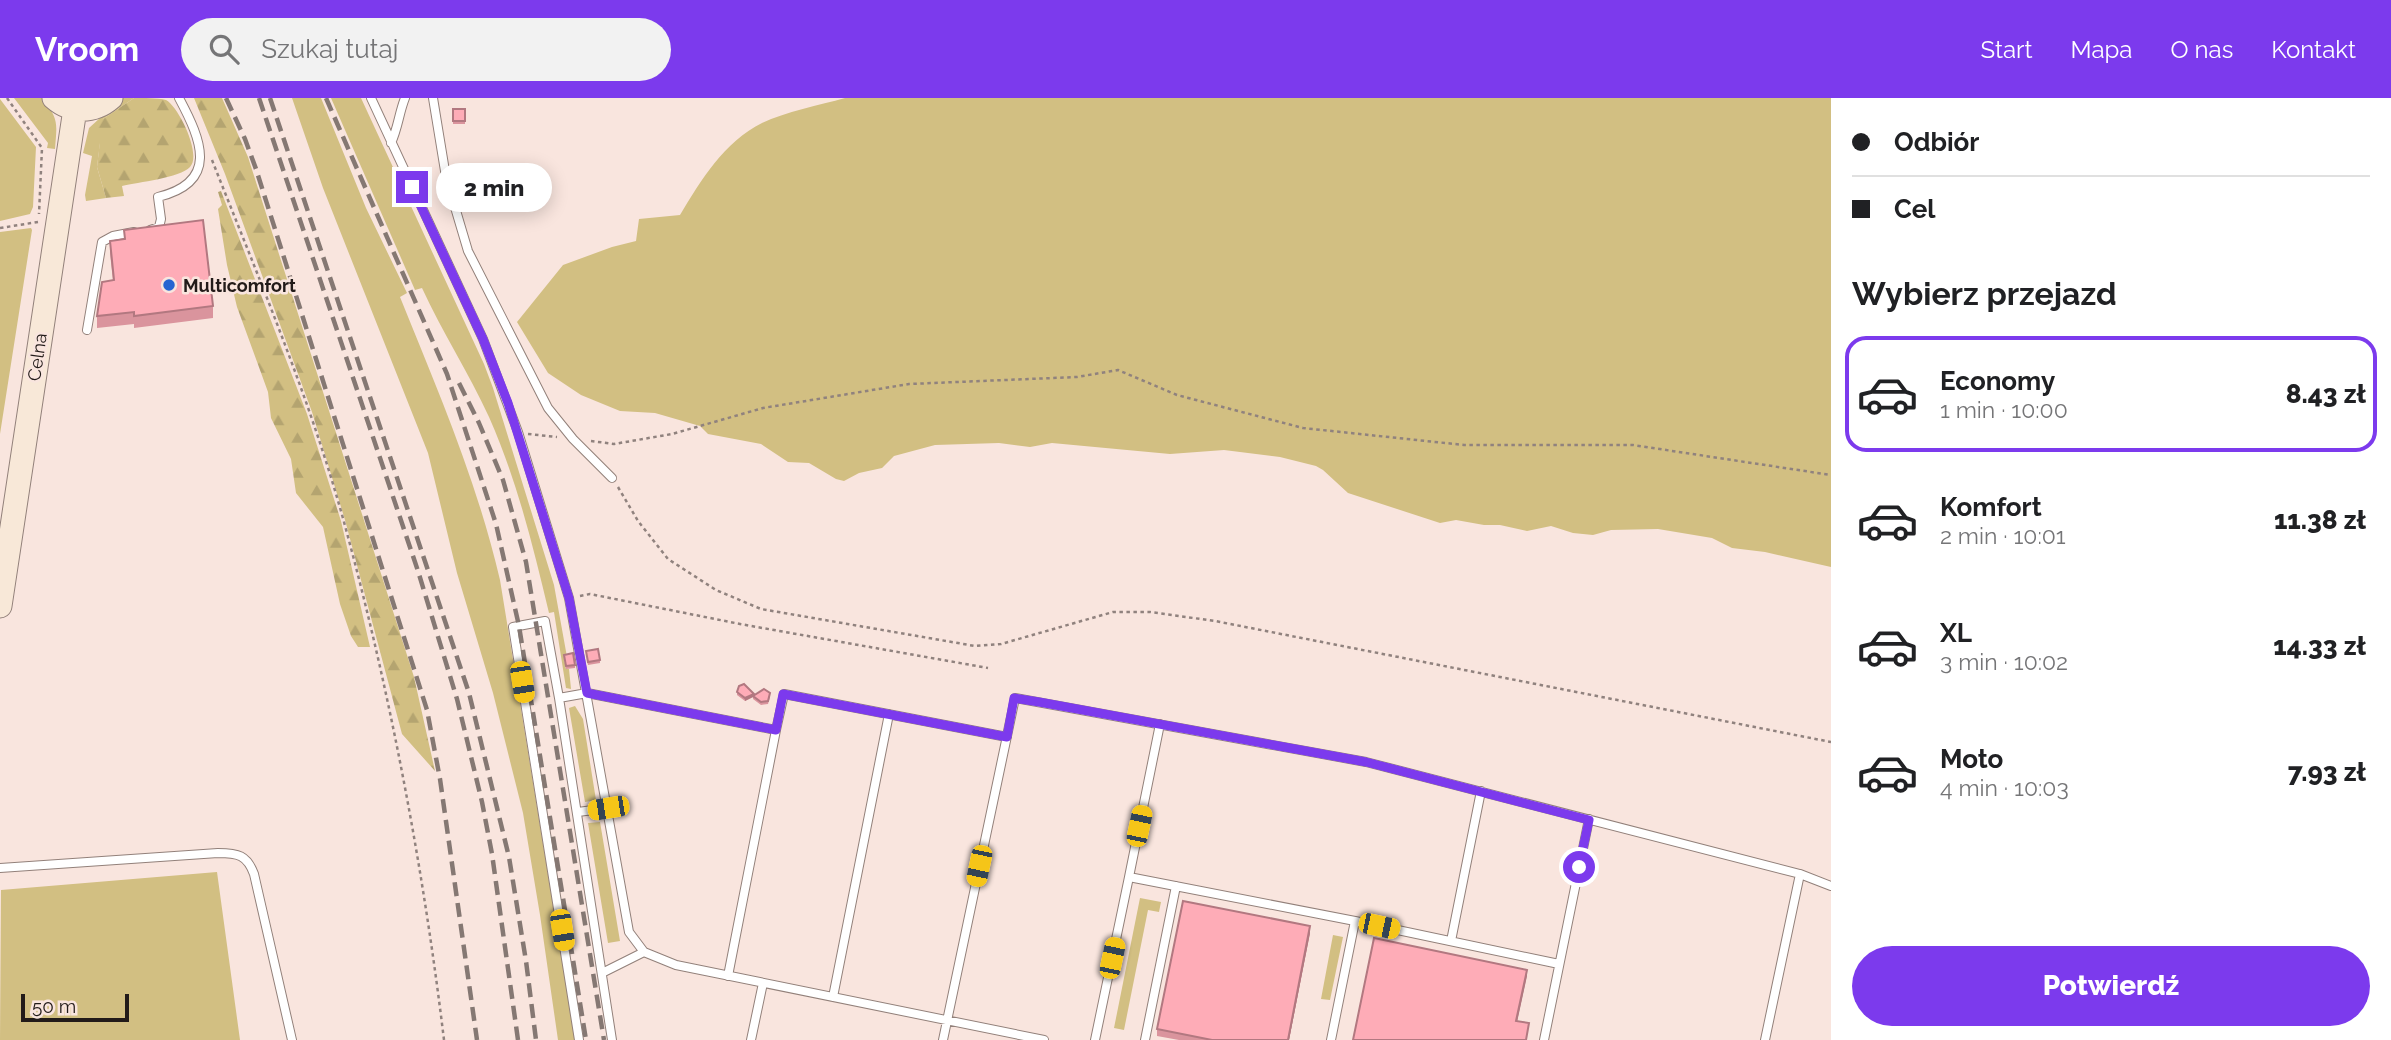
<!DOCTYPE html>
<html lang="pl">
<meta charset="utf-8">
<style>
body{margin:0;font-family:Raleway,sans-serif;background:#f2f2f2;color:#202124;height:100vh;display:flex;flex-direction:column;font-size:26px;white-space:nowrap}
*{box-sizing:border-box;margin:0}
p{font-size:23px;color:#757577}
.icon{flex:none;width:38px;height:38px;fill:none;stroke:currentColor;stroke-width:2;stroke-linecap:round;stroke-linejoin:round}
.map{position:relative;flex:1;overflow:hidden}
.side{display:flex;flex-direction:column;background:#fff;width:560px}
.side>*{flex:none}
.top-card{display:grid;align-content:center;height:154px;padding:0 21px;background:#fff}
.scale{position:absolute;left:21px;bottom:18px;width:108px;box-sizing:border-box;padding-left:7px;border:4px solid #221b19;border-top:0;font-size:19px;line-height:24px;white-space:nowrap;color:#221b19;-webkit-text-stroke:5px #f9e5de;paint-order:stroke}
.end{position:absolute;width:32px;height:32px;margin:-16px;border:9px solid #7c3aed;background:#fff;box-shadow:0 0 0 4px #fff}
.from{border-radius:50%}
.bubble{position:absolute;height:49px;border-radius:24px;background:#fff;box-shadow:0 4px 18px #0003;font-size:23px;font-weight:800;line-height:49px;text-align:center}
.car{position:absolute;width:21px;height:42px;margin:-21px -10px;border-radius:9px;box-shadow:0 0 5px 2px #0007;background:linear-gradient(#f5c518 24%,#345 0 40%,#f5c518 0 76%,#345 0 86%,#f5c518 0)}
.top-card b{display:flex;align-items:center;gap:24px;height:66px;font-size:26px}
.top-card b+b{border-top:2px solid #e0e0e0}
.top-card i{width:18px;height:18px;background:#202124}
ul{padding:0;list-style:none}
li{display:flex;align-items:center;gap:21px;height:116px;margin:0 14px 10px;padding:0 7px;border:4px solid transparent;border-radius:21px}
li div{flex:1}
li b{display:block;font-size:26px}
li em{font-style:normal;font-weight:800}
li.selected{border-color:#7c3aed}
li>.icon{width:63px;height:63px;stroke-width:1.5}
h2{padding:0 21px;font-size:32px;line-height:84px}
.button{display:flex;gap:14px;margin-top:auto;padding:14px 21px}
.button a{flex:1;height:80px;border-radius:42px;background:#7c3aed;color:#fff;font-size:28px;font-weight:800;line-height:80px;text-align:center}
header{display:flex;align-items:center;gap:42px;box-sizing:border-box;height:98px;padding:0 35px;background:#7c3aed;color:#fff}
header strong{font-size:33px}
nav{display:flex;gap:38px;margin-inline-start:auto;font-size:24px}
.search{width:490px;height:63px;background:#f2f2f2;display:flex;align-items:center;gap:18px;box-sizing:border-box;padding:0 24px;border-radius:38px;color:#757577;font-size:26px}
main{display:flex;flex:1;min-height:0}
.map>svg:first-child{display:block}
.green{fill:#d2bf82}
.forest{fill:url(#forest-firs)}
.lines{fill:none;stroke-linecap:round;stroke-linejoin:round}
.lane-casing{stroke:#92807a;stroke-width:10}
.secondary-casing{stroke:#92807a;stroke-width:25}
.path{stroke:#90827e;stroke-width:2.5;stroke-dasharray:3.5 3.5;stroke-linecap:butt}
.lane{stroke:#fff;stroke-width:8}
.secondary{stroke:#f8e8d8;stroke-width:23}
.rail{stroke:#857873;stroke-width:4.5;stroke-dasharray:14 7;stroke-linecap:butt}
.wall{fill:#da949d}
.shaded-wall{fill:#b27880}
.building{fill:#feacb7;stroke:#b27880;stroke-width:2}
.route{stroke:#7c3aed;stroke-width:9}
.poi-dot{fill:#2764d1;stroke:#f9e5de;stroke-width:2.5}
.labels{text-anchor:middle;dominant-baseline:central;stroke-width:5;stroke-linejoin:round;paint-order:stroke}
.poi-label{font-size:18px;font-weight:bold;fill:#221b19;stroke:#f9e5de;text-anchor:start}
.street-label{font-size:18px;fill:#221b19;stroke:#f9e5de}
</style>
<header>
<strong>Vroom</strong>
<div class="search"><svg class="icon" aria-label="search" viewBox="0 0 24 24"><circle cx="10" cy="10" r="6"/><path d="M15 15l6 6"/></svg>Szukaj tutaj</div>
<nav><a>Start</a><a>Mapa</a><a>O nas</a><a>Kontakt</a></nav>
</header>
<main>
<div class="map">
<svg width="1831" height="942" viewBox="0 0 1831 942">
<defs>
<pattern id="forest-firs" width="22" height="20" patternUnits="userSpaceOnUse" patternTransform="scale(1.75)"><rect width="22" height="20" fill="#d2bf82"/><path d="M5 1l3.5 6h-7zM16 11l3.5 6h-7z" fill="#b4a470"/></pattern>
</defs>
<rect width="100%" height="100%" fill="#f9e5de"/>
<path class="green" d="M 14,0 L 42,0 C 59,21 57,25 55,51 L 47,50 L 48,45 Z
M 122,0 L 134,0 L 103,21 L 97,69 L 106,100 L 86,103 L 85,97 L 92,58 L 83,55 L 89,30 Z
M 292,0 L 321,0 L 366,110 L 407,195 L 400,199 C 438,293 477,383 500,482 L 575,942 L 558,942 L 540,817 L 523,715 L 493,595 L 457,475 L 428,355 L 323,90 Z
M 331,0 L 361,0 L 484,266 L 493,290 L 554,487 L 567,559 L 564,560 L 566,571 L 569,571 L 571,591 L 566,590 L 554,514 L 549,515 C 533,448 517,382 489,319 C 469,275 442,234 422,190 L 415,192 Z
M 845,0 L 1831,0 L 1831,469 L 1765,454 L 1732,450 L 1712,440 L 1658,431 L 1611,432 L 1593,437 L 1573,435 L 1551,428 L 1527,433 L 1500,427 L 1484,427 L 1456,422 L 1440,425 L 1348,395 L 1323,372 L 1316,368 L 1280,359 L 1224,352 L 1170,356 L 1052,345 L 1030,349 L 999,345 L 935,347 L 894,358 L 882,370 L 859,375 L 844,383 L 836,381 L 809,365 L 788,364 L 761,346 L 708,336 L 700,328 L 655,315 L 620,313 L 581,297 L 548,275 L 517,224 L 563,167 L 612,149 L 636,143 L 639,121 L 680,117 C 701,82 724,44 762,25 C 785,14 820,7 845,0 Z
M 0,1 L 36,49 L 33,109 L 30,116 L 0,123 Z
M 31,130 L 32,132 L 0,336 L 0,134 Z
M 575,608 L 583,621 L 596,702 L 585,704 L 569,610 Z
M 600,724 L 620,843 L 608,845 L 588,725 Z
M 217,774 L 240,942 L 0,942 L 1,792 Z
M 1140,800 L 1161,804 L 1159,814 L 1148,812 L 1124,932 L 1114,930 Z
M 1333,837 L 1343,839 L 1330,902 L 1321,901 Z"/>
<path class="forest" d="M 134,0 C 143,0 158,0 166,2 C 179,9 202,57 190,69 C 180,80 138,84 122,88 L 124,98 L 106,100 L 97,69 L 100,43 L 95,29 L 103,21 Z
M 194,0 L 222,0 L 248,59 L 414,579 L 435,673 L 402,636 L 345,422 L 312,314 L 225,76 Z
M 221,93 L 307,316 L 341,423 L 370,549 L 358,549 L 351,538 L 340,506 L 323,429 L 296,395 L 291,361 L 271,320 L 268,294 L 237,209 L 227,167 L 218,111 L 222,107 L 218,94 Z"/>
<g class="lines">
<defs>
<path id="lane" d="M 371,0 L 483,241 L 518,334 L 569,500 L 629,834 L 644,854 L 676,867 L 1044,942
M 433,0 L 446,79 L 468,153 L 548,310 L 573,341 L 612,380
M 391,45 C 398,30 399,15 405,0
M 150,132 L 159,129 L 161,121 L 158,99 C 219,84 202,43 179,0
M 87,232 L 102,144 L 113,138 L 134,134
M 559,600 L 612,942
M 578,714 L 608,710
M 0,770 L 218,755 C 238,755 247,757 254,776 L 292,942
M 1129,779 L 1160,626
M 1355,823 L 1559,866
M 1451,843 L 1481,693
M 602,875 L 644,854
M 728,878 L 776,632
M 833,899 L 889,616
M 579,942 L 513,529 L 545,523 L 559,600 L 587,595 L 776,632 L 784,596 L 1007,639
M 751,942 L 763,885
M 943,942 L 1015,600 L 1366,664 L 1800,776 L 1831,788
M 1095,942 L 1129,779 L 1355,823 L 1331,942
M 1145,942 L 1176,788
M 1544,942 L 1589,721
M 1765,942 L 1800,776"/>
<path id="secondary" d="M 54,0 C 71,15 94,15 111,0
M 0,508 L 75,11"/>
</defs>
<use href="#lane" class="lane-casing"/>
<use href="#secondary" class="secondary-casing"/>
<path class="path" d="M 7,0 L 42,50 L 39,116
M 212,62 C 259,181 310,300 344,424 C 390,593 423,768 444,942
M 0,130 L 38,124
M 528,336 L 557,339
M 591,343 L 614,346 L 672,336 L 763,310 L 909,286 L 1077,279 L 1118,272 L 1177,297 L 1303,330 L 1464,347 L 1633,347 L 1831,377
M 618,389 L 638,423 L 668,461 L 716,492 L 761,511 L 975,548 L 1001,546 L 1113,514 L 1150,514 L 1215,523 L 1831,644
M 580,498 L 590,496 L 740,526 L 988,570"/>
<use href="#lane" class="lane"/>
<use href="#secondary" class="secondary"/>
<path class="rail" d="M 226,0 L 245,41 L 256,71 L 427,612 L 440,681 L 477,942
M 259,0 L 418,473 L 457,601 L 482,704 L 492,756 L 518,942
M 270,0 L 469,595 L 509,759 L 526,863 L 536,942
M 326,0 L 447,276 L 496,426 L 519,528 L 586,942
M 459,285 L 479,325 L 503,382 L 526,464 L 604,942"/>
</g>
<path class="wall" d="M 453,11 L 465,11 L 465,26 L 453,26 Z
M 124,132 L 213,208 L 213,220 L 134,230 L 134,226 L 97,230 L 97,218 L 113,183 L 110,155 L 110,143 L 124,141 Z
M 586,553 L 600,562 L 600,565 L 588,567 Z
M 564,557 L 575,567 L 575,570 L 566,571 Z
M 737,594 L 754,597 L 770,599 L 768,606 L 761,607 L 753,601 L 753,599 L 745,603 L 737,597 Z
M 1310,835 L 1289,942 L 1179,942 L 1157,938 L 1157,931 Z"/>
<path class="shaded-wall" d="M 754,596 L 753,599 L 745,603 L 745,600 Z
M 1310,828 L 1310,835 L 1289,942 L 1288,942 Z
M 1527,872 L 1527,878 L 1516,929 L 1516,923 Z"/>
<path class="building" d="M 453,11 L 465,11 L 465,23 L 453,23 Z
M 203,122 L 213,208 L 134,218 L 134,214 L 97,218 L 102,184 L 114,182 L 110,143 L 125,141 L 124,132 Z
M 598,551 L 600,562 L 588,564 L 586,553 Z
M 573,555 L 575,567 L 566,568 L 564,557 Z
M 744,586 L 754,596 L 745,600 L 737,594 L 739,588 Z
M 764,591 L 770,595 L 768,603 L 761,604 L 753,598 Z
M 1183,803 L 1310,828 L 1288,942 L 1212,942 L 1157,931 Z
M 1374,840 L 1527,872 L 1516,923 L 1529,925 L 1526,942 L 1353,942 Z"/>
<g class="lines">
<path class="route" d="M 412,89 L 483,241 L 508,305 L 569,500 L 587,595 L 776,632 L 783,596 L 1007,639 L 1014,600 L 1039,604 L 1366,664 L 1589,722 L 1579,769"/>
</g>
<circle class="poi-dot" cx="169" cy="187" r="7"/>
<g class="labels">
<g class="poi-label">
<text x="183" y="187">Multicomfort</text>
</g>
<g class="street-label">
<text transform="translate(37 259) rotate(-82)">Celna</text>
</g>
</g>
</svg>
<div class="scale">50 m</div>
<i class="end from" style="left:1579px;top:769px"></i>
<i class="end" style="left:412px;top:89px"></i>
<div class="bubble" style="left:436px;top:65px;width:116px">2 min</div>
<i class="car" style="left:522px;top:584px;rotate:171deg"></i>
<i class="car" style="left:608px;top:710px;rotate:261deg"></i>
<i class="car" style="left:1139px;top:728px;rotate:12deg"></i>
<i class="car" style="left:979px;top:768px;rotate:192deg"></i>
<i class="car" style="left:1379px;top:828px;rotate:102deg"></i>
<i class="car" style="left:562px;top:832px;rotate:171deg"></i>
<i class="car" style="left:1112px;top:860px;rotate:12deg"></i>
</div>
<section class="side">
<div class="top-card">
<b><i class="from"></i>Odbiór</b>
<b><i></i>Cel</b>
</div>
<h2>Wybierz przejazd</h2>
<ul>
<li class="selected"><svg class="icon" aria-label="car" viewBox="0 0 24 24"><path d="M5 17H2v-5l4-1 3-4h7l3 4 3 1v5h-3M9 17h6M6 11h13"/><circle cx="7" cy="17" r="2"/><circle cx="17" cy="17" r="2"/></svg><div><b>Economy</b><p>1 min · 10:00</p></div><em>8.43 zł</em></li>
<li><svg class="icon" aria-label="car" viewBox="0 0 24 24"><path d="M5 17H2v-5l4-1 3-4h7l3 4 3 1v5h-3M9 17h6M6 11h13"/><circle cx="7" cy="17" r="2"/><circle cx="17" cy="17" r="2"/></svg><div><b>Komfort</b><p>2 min · 10:01</p></div><em>11.38 zł</em></li>
<li><svg class="icon" aria-label="car" viewBox="0 0 24 24"><path d="M5 17H2v-5l4-1 3-4h7l3 4 3 1v5h-3M9 17h6M6 11h13"/><circle cx="7" cy="17" r="2"/><circle cx="17" cy="17" r="2"/></svg><div><b>XL</b><p>3 min · 10:02</p></div><em>14.33 zł</em></li>
<li><svg class="icon" aria-label="car" viewBox="0 0 24 24"><path d="M5 17H2v-5l4-1 3-4h7l3 4 3 1v5h-3M9 17h6M6 11h13"/><circle cx="7" cy="17" r="2"/><circle cx="17" cy="17" r="2"/></svg><div><b>Moto</b><p>4 min · 10:03</p></div><em>7.93 zł</em></li>
</ul>
<div class="button"><a>Potwierdź</a></div>
</section>
</main>
